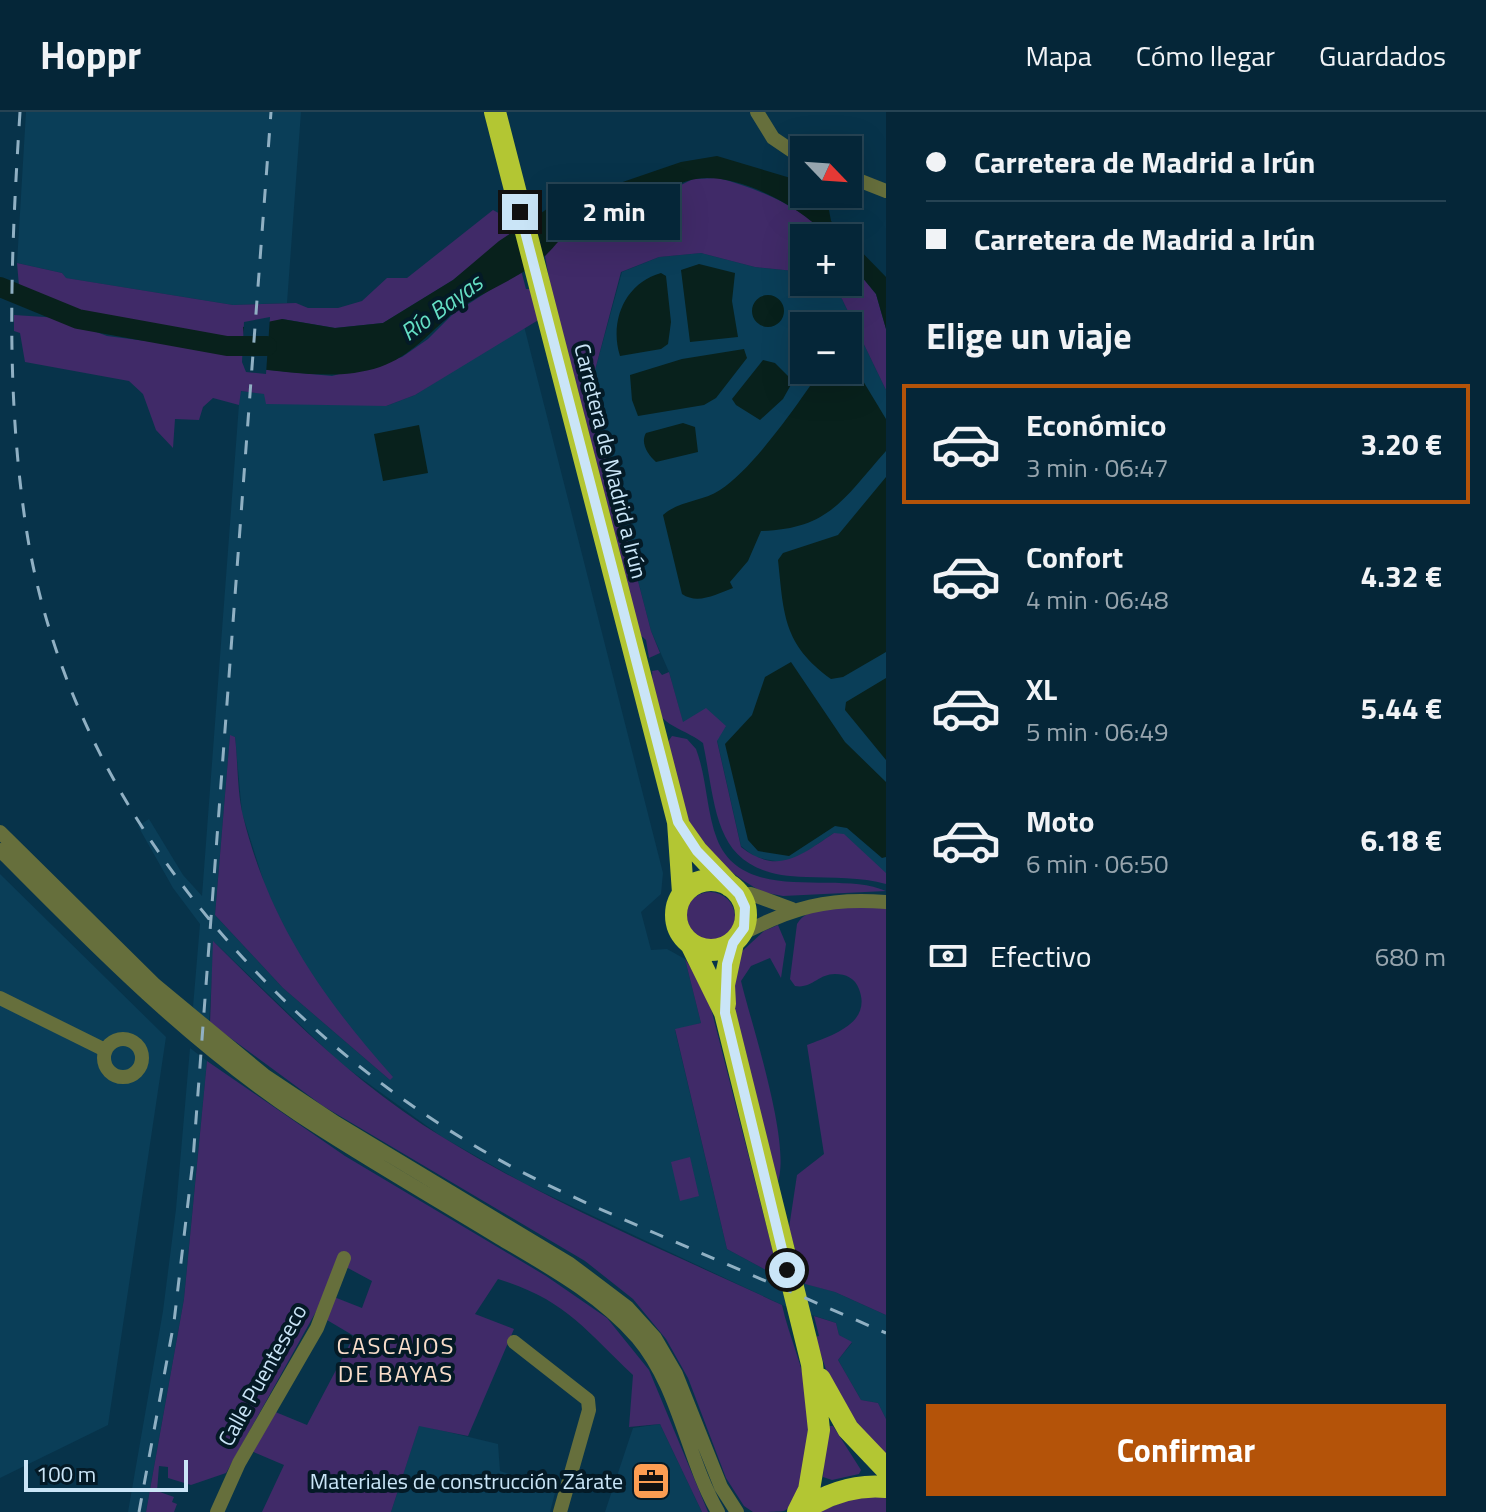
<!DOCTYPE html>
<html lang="es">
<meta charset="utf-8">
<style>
body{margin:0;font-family:"Titillium Web",sans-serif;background:#0e2e40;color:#f1f3f6;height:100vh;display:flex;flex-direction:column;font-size:30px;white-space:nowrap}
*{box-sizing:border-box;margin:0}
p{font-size:26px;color:#97a5ae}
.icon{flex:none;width:44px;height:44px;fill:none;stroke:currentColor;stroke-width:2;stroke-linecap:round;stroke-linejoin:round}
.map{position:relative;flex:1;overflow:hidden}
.drawer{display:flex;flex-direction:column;background:#052638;width:600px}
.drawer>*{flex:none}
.guide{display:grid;align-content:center;height:176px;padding:0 40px;background:#052638}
.needle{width:52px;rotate:115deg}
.buttons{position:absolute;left:790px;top:24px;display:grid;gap:16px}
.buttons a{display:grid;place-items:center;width:72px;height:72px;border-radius:0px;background:#052638;box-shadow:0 8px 32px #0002,0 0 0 2px #264353;font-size:40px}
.scale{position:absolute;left:24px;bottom:20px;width:164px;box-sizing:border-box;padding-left:8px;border:4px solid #cae5f7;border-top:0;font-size:22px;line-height:28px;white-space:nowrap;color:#cae5f7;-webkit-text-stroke:6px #041a26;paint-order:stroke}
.end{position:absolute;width:36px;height:36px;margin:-18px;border:10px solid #cae5f7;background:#111;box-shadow:0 0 0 4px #111}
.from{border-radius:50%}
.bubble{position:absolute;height:56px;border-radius:0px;background:#052638;box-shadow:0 8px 32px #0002,0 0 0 2px #264353;font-size:26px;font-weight:700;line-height:56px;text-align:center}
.guide b{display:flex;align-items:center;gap:28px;height:76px;font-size:30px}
.guide b+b{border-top:2px solid #264353}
.guide i{width:20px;height:20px;background:#f1f3f6}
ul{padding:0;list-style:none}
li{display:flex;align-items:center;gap:24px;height:120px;margin:0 16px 12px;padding:0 24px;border:4px solid transparent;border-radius:0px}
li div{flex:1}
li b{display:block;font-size:30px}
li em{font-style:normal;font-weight:700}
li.on{border-color:#b45309}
li>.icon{width:72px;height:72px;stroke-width:1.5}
h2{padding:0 40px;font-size:36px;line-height:96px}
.pay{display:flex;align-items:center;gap:20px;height:88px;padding:0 40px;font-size:30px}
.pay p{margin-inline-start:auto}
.cta{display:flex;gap:16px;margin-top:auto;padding:16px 40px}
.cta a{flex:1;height:92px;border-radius:0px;background:#b45309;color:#fff;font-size:32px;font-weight:700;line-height:92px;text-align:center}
header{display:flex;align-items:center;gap:48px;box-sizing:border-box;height:112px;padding:0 40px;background:#052638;border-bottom:2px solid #264353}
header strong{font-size:38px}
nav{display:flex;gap:44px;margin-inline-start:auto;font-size:28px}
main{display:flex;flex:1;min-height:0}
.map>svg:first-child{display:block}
.built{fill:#0a3e58;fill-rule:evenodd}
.green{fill:#402a68}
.water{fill:#08211c}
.pier{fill:#07334a}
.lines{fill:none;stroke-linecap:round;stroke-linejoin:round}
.river{stroke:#08211c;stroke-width:20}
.minor{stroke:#666f3c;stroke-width:14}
.highway{stroke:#b3c633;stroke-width:22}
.rail{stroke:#90b0c3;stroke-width:3;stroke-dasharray:14 14;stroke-linecap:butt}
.route{stroke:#cae5f7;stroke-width:10}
.labels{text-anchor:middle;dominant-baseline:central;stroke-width:8;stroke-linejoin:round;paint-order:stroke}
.street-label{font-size:22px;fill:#cae5f7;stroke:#041a26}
.poi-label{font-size:22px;fill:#cae5f7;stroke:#041a26;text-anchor:end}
.water-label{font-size:24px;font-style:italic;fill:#64dec4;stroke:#041a26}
.neighbourhood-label{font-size:24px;letter-spacing:2px;fill:#f9ddca;stroke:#041a26}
</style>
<header>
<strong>Hoppr</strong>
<nav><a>Mapa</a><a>Cómo llegar</a><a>Guardados</a></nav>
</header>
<main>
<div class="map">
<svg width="886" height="1400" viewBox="0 0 886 1400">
<rect width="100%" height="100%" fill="#07334a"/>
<path class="built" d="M 26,0 L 301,0 L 287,191 L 233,193 L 65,166 L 62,161 L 17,151 Z
M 701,141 L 755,155 L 804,160 L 804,170 L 826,170 L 842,187 L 886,278 L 886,761 L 834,721 L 796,747 L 780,750 L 755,745 L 741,734 L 717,628 L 683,611 L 669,560 L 651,519 L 587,273 L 594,262 L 622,160 L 659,145 ZM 804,214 L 848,214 L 848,258 L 804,258 Z
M 524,214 L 663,761 L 661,782 L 641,800 L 651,838 L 667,837 L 685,847 L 701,911 L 675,918 L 727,1137 L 775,1163 L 835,1180 L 886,1203 L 886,1307 L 878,1291 L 861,1288 L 838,1248 L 852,1231 L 839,1223 L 836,1211 L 782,1193 L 525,1072 L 442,1025 L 340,951 L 214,830 L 209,911 L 193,895 L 200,812 L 173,776 L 138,714 L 149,707 L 183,763 L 202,784 L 240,279 L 386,294 L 415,283 ZM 230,624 L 235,625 L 242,701 L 266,777 L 296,840 L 338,904 L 390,968 L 283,876 L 215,803 Z
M 0,762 L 166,925 L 108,1313 L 0,1366 Z
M 190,936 L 207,949 L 184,1187 L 146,1400 L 128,1400 L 163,1199 L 176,1097 Z
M 660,1312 L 702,1400 L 605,1400 L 633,1316 Z
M 419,1313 L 498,1332 L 500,1359 L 556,1377 L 550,1400 L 391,1400 Z"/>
<path class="green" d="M 718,66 C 757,76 803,95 829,126 L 804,126 L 804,160 L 755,155 L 701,141 L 659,145 L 621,160 L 594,262 L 587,273 L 651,519 L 660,541 L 649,546 L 646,528 L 637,520 L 555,199 L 545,144 L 568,114 L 603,87 L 675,76 L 693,67 Z
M 493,98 L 504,104 L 511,122 L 453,168 L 383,211 L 335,216 L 282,207 L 248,256 L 332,264 L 402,245 L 428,227 L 453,202 L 521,158 L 526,177 L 532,177 L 540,207 L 415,283 L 386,294 L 266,292 L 264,282 L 241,279 L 239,293 L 213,286 L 203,295 L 199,308 L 175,307 L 173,336 L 156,318 L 143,282 L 129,269 L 25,250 L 20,221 L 14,219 L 14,203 L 60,206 L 107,224 L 154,230 L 153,220 L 72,199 L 19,174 L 17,151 L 62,161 L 66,166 L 233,193 L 296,191 L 308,196 L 338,196 L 362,189 L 387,166 L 407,166 Z
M 848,148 L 876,182 L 886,217 L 886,278 L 842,187 L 826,170 L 848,170 Z
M 658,558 L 662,563 L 669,560 L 683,610 L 706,596 L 726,614 L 717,629 L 741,735 C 778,764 801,743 834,721 L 844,722 L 886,761 L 886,772 C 862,765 831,766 806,765 C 713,763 718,704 703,631 C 681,614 653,614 651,578 C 651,571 653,566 652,559 Z
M 230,623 L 235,625 C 238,650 237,679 243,704 C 269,810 322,885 393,965 L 390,968 L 283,876 L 215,803 Z
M 672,624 L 687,627 L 696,637 C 707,666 706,698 717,727 C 743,794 839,757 886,779 L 783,784 L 762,780 L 744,769 L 722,753 L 687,709 L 665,634 Z
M685 805a25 25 0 1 1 50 0a25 25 0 1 1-50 0Z
M 859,794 L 886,796 L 886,1203 L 835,1180 L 805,1172 L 789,1116 L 797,1063 L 824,1042 L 807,933 C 833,923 872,911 859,877 C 855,866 846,862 835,862 C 818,862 812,877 795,874 L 790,867 L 797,812 C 808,793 839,796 859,794 Z
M 778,813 L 786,832 L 781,866 L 770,846 L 751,854 L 741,869 C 751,911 793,1036 777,1072 L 730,884 L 738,843 L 764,819 Z
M 213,829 C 285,900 357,974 444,1026 C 551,1092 669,1140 782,1193 C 789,1225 804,1255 808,1288 C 811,1309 804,1391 784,1399 C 776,1400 761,1400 753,1400 L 744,1394 L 726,1366 L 688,1266 L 666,1227 L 633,1187 L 585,1149 L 323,994 L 210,911 Z
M 685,847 L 702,873 L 711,896 L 775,1148 L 772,1150 L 775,1163 L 727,1137 L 675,917 L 701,911 Z
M 207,949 L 345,1044 L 546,1164 L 607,1206 L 649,1258 L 708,1400 L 702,1400 L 660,1312 L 629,1315 L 633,1263 C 584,1217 566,1188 498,1167 L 475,1202 L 514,1217 L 468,1324 L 419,1314 L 391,1400 L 262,1400 L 284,1353 L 249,1338 L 273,1299 L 307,1313 L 354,1224 L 327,1208 L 334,1185 L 362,1196 L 372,1169 L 346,1155 L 318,1196 L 226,1361 L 191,1373 L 168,1366 L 168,1355 L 159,1354 L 157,1379 L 174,1385 L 172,1390 L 177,1392 L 174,1400 L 146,1400 L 184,1187 Z
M 690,1045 L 699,1084 L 680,1089 L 671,1050 Z
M 814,1204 L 836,1211 L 839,1223 L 852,1230 L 838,1248 L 861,1288 L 878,1291 L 886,1307 L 886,1347 L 836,1287 L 815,1225 L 819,1224 Z
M 827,1314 L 833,1314 L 861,1358 L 859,1362 L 832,1368 L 823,1365 Z
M 860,1384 L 886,1385 L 886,1400 L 817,1400 Z"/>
<path class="water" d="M 717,44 L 804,70 L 804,82 L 826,82 L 831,109 L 848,126 L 829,126 C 804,96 737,60 696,67 C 682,69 670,77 655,79 C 639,82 616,81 602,88 C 576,101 565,125 546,143 C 522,166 480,180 453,201 C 429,221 411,244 380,255 C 338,269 292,260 248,256 L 243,215 L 282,207 L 335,216 L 383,211 L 453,168 L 499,129 L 580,75 L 611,74 L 681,50 Z
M 848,126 L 886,165 L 886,217 L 876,182 L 848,148 Z
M 699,152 L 735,161 L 732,189 L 738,225 L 690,230 L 681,158 Z
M 661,161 L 666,164 L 671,210 L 668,232 L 661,237 L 620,244 C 609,209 625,171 661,161 Z
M752 199a16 16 0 1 1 32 0a16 16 0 1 1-32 0Z
M 799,206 L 811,206 L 821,214 L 804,214 L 804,240 L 792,235 C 785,223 787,212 799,206 Z
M 744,237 L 747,246 L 716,286 L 704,293 L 638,304 L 632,288 L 630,263 L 682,247 Z
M 763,248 L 775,251 L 793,269 L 783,287 L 760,308 L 736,293 L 732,287 Z
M 848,251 L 857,259 L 886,307 L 886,339 C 844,386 830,417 761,419 L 748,449 L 730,470 L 733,476 C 716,482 698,493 682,482 L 663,403 C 680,388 702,390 720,378 C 753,357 798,292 821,258 L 848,258 Z
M 683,311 L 695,315 L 698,340 L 656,350 C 648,343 640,331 646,321 Z
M 419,313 L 428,361 L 383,369 L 374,322 Z
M 886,365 L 886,540 L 843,565 L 831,567 C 783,532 784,503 778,448 L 783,441 L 838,423 Z
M 791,550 L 845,630 L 886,670 L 886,745 L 882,746 L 847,716 L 835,714 L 789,744 L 758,739 L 748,728 L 725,632 L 752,603 L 765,565 Z
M 886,566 L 886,648 L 845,598 L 846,590 Z"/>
<path class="pier" d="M 270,205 L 266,262 L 246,260 L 242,250 L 244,210 Z"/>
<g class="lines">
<path class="river" d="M 0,175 L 78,207 L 227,234 L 267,234"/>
<path class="minor" d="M 757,0 L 773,26 L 804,47
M 848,64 L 886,79
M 0,720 L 155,873 L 264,963 L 336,1011 L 570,1152 L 627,1195 L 655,1226 L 676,1262 L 721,1375 L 737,1400
M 0,738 C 94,833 187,928 299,1003 C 364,1046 433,1085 500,1126 C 549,1155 599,1182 637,1225 C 680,1276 686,1344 718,1400
M 739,782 L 751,782 L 792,797
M 740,823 C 791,796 828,785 886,790
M 0,886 L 105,938
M104 946a19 19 0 1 1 38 0a19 19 0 1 1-38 0Z
M 514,1230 L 588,1288 L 589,1298 L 560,1400
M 217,1400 L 239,1351 L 317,1216 L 344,1146"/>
<path class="highway" d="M 495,0 L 678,710 L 683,781
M 680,715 L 697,739 L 730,774
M676 803a35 35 0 1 1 70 0a35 35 0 1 1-70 0Z
M 692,834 L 725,901 L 812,1252 L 819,1318 L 809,1378 L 798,1400
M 725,892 L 724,873 L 733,831
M 820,1267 L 848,1317 L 886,1357
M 800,1400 C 826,1382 854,1372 886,1375"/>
<path class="rail" d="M 20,0 C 11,140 5,276 26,415 C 65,673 251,900 470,1031 C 529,1067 593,1094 657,1122 C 733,1155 810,1188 886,1221
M 139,1400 L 174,1210 L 193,1048 L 271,0"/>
</g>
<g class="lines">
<path class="route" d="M 520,100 L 678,710 L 697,739 L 739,782 L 745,795 L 744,816 L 733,831 L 727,852 L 725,901 L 787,1158"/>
</g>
<defs>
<symbol id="office-square" viewBox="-11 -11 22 22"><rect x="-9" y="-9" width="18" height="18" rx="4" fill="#fc9d52" stroke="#041a26"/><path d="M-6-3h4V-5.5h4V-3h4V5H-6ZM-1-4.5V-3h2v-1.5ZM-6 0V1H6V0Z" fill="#111"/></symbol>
</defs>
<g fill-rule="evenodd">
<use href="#office-square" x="629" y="1347" width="44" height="44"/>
</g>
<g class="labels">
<g class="street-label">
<text transform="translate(611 349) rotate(76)">Carretera de Madrid a Irún</text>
<text transform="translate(262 1263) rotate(-61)">Calle Puenteseco</text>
</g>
<g class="poi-label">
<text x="623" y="1369">Materiales de construcción Zárate</text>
</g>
<g class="water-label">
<text transform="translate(441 195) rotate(-36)">Río Bayas</text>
</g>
<g class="neighbourhood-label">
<text x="396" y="1233">CASCAJOS<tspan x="396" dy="28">DE BAYAS</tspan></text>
</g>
</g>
</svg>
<div class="buttons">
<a><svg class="needle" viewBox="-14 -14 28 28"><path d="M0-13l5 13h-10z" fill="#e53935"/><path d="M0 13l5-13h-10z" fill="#97a5ae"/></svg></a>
<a>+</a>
<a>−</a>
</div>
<div class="scale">100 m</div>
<i class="end from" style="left:787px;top:1158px"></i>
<i class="end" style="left:520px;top:100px"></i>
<div class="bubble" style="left:548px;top:72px;width:132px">2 min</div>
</div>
<section class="drawer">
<div class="guide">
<b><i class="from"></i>Carretera de Madrid a Irún</b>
<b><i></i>Carretera de Madrid a Irún</b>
</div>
<h2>Elige un viaje</h2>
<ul>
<li class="on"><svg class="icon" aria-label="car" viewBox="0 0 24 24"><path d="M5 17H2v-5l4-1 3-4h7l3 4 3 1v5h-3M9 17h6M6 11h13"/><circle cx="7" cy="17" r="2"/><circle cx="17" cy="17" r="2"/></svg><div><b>Económico</b><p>3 min · 06:47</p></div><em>3.20 €</em></li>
<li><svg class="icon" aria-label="car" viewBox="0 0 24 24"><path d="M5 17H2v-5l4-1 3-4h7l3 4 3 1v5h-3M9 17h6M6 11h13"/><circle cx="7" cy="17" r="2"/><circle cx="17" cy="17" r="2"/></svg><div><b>Confort</b><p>4 min · 06:48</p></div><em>4.32 €</em></li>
<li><svg class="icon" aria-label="car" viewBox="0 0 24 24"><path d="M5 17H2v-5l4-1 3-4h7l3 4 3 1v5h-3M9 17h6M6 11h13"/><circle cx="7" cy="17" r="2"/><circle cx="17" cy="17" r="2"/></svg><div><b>XL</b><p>5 min · 06:49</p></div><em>5.44 €</em></li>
<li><svg class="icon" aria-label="car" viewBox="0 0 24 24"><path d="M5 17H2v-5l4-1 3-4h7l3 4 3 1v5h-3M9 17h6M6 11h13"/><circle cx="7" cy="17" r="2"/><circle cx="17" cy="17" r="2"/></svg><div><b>Moto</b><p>6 min · 06:50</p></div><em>6.18 €</em></li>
</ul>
<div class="pay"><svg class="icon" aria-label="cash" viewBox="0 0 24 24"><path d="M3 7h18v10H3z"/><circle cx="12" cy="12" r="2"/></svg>Efectivo<p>680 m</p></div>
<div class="cta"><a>Confirmar</a></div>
</section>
</main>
